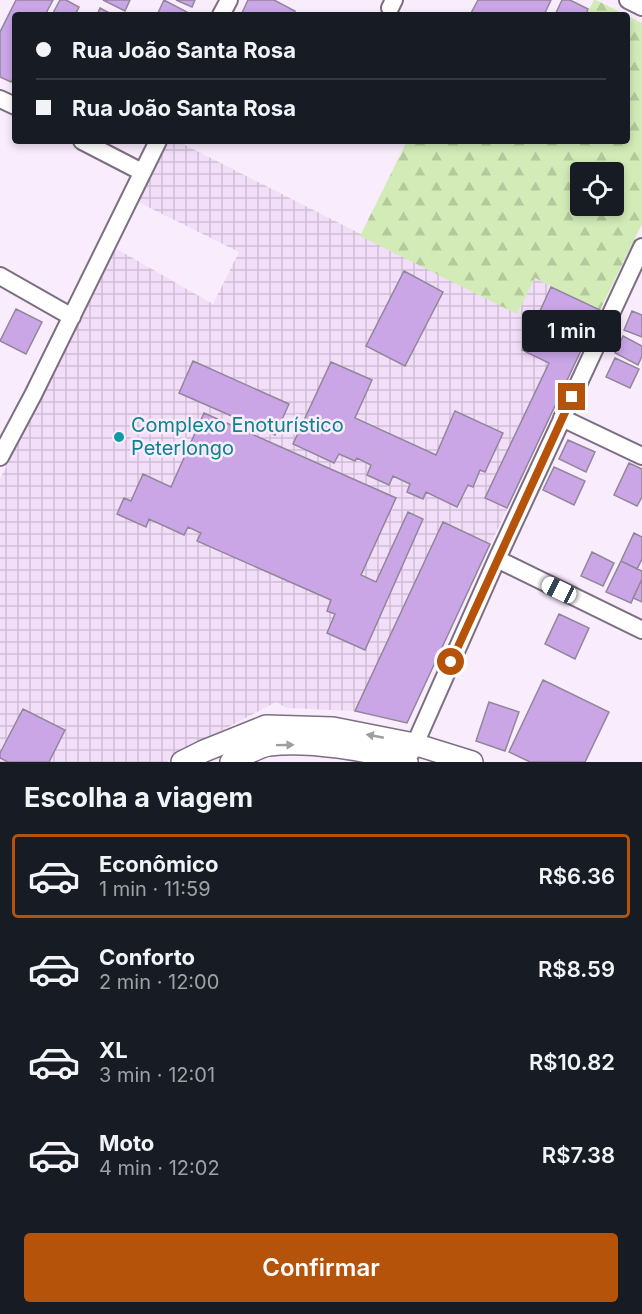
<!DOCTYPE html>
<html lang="pt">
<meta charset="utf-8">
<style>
body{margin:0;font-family:Inter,sans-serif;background:#20242c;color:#f1f3f6;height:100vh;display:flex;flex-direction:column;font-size:22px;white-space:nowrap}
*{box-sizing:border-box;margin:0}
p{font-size:20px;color:#9ea1a6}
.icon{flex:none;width:33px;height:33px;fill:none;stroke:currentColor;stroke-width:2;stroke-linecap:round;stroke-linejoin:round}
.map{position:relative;height:762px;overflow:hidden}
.side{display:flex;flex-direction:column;background:#171b24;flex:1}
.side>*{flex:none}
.hud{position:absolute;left:12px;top:12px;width:618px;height:132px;border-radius:6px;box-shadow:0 3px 9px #0003;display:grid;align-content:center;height:132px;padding:0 24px;background:#171b24}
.tools{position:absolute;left:570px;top:162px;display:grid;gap:12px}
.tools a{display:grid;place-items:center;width:54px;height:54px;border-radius:6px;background:#171b24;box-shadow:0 3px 9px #0003;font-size:30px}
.end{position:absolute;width:27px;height:27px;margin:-14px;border:8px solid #b45309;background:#fff;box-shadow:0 0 0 3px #fff}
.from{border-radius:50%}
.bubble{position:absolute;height:42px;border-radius:6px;background:#171b24;box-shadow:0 3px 9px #0003;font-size:20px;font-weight:600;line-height:42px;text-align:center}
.car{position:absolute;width:18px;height:36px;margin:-18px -9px;border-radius:8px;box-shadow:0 0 4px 2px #0007;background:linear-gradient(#fff 24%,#345 0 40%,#fff 0 76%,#345 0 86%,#fff 0)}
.hud b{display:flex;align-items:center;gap:21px;height:57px;font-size:22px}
.hud b+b{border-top:2px solid #363941}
.hud i{width:15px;height:15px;background:#f1f3f6}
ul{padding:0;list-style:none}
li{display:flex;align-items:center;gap:18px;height:84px;margin:0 12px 9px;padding:0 12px;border:3px solid transparent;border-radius:6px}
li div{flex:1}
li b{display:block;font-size:22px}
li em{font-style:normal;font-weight:600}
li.current{border-color:#b45309}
li>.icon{width:54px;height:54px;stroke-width:1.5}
h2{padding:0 24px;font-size:27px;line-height:72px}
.action{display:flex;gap:12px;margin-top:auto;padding:12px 24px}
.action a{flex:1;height:69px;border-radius:6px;background:#b45309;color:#fff;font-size:24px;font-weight:600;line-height:69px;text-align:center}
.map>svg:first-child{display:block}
.industrial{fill:url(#industrial-grid)}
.forest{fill:url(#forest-firs);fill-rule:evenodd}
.building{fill:#caa6e7;stroke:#92869b;stroke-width:1.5}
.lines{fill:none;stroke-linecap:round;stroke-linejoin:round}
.minor-casing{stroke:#7d6f82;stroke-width:20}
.major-casing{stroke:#7d6f82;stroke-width:24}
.minor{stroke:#fff;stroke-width:16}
.major{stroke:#fff;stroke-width:21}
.oneway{fill:#9f9da0}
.route{stroke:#b45309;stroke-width:8}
.culture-dot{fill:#0f9aa8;stroke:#f9ecfd;stroke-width:2}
.labels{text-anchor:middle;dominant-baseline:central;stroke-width:5;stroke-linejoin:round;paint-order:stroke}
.culture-label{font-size:20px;fill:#0d838f;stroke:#f9ecfd;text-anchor:start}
</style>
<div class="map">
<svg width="642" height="762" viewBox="0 0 642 762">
<defs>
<pattern id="industrial-grid" width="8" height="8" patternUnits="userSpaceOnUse" patternTransform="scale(1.5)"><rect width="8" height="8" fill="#f3defa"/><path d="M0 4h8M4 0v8" fill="none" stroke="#cfbdd5"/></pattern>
<pattern id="forest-firs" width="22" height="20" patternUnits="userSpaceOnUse" patternTransform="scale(1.5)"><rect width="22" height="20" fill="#d3ecb7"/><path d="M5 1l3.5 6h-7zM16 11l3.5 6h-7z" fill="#b4c99c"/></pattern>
</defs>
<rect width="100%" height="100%" fill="#f9ecfd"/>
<path class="industrial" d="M 169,141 L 177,141 L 517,313 L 535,278 L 600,310 L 407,723 L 355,711 L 287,708 L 276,702 L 190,747 L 167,762 L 0,762 L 0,479 L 115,248 L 213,304 L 239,252 L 138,202 Z"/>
<path class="forest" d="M 594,0 L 596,0 L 626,15 L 586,15 Z
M 627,16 L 642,23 L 642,224 L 600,310 L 535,278 L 517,314 L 360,236 L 407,141 L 627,141 ZM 580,172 L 614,172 L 614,206 L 580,206 Z"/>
<path class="building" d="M 16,0 L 53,0 L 45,15 L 15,15 L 15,75 L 11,82 L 0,77 L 0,32 Z
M 60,0 L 66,0 L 79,7 L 75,15 L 52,15 Z
M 103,0 L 130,0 L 125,11 Z
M 164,0 L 187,12 L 186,15 L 157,15 Z
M 176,0 L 195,0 L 192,7 Z
M 248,0 L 274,0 L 295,11 L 293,15 L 241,15 Z
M 478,0 L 551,0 L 544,15 L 470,15 Z
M 562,0 L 570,0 L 588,9 L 586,15 L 555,15 Z
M 100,8 L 113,15 L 97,15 Z
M 404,271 L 443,292 L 405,366 L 366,346 Z
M 551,287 L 600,310 L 507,508 L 485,498 L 549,363 L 522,350 Z
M 16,309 L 42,322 L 26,354 L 0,341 Z
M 632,311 L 642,315 L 642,337 L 624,330 Z
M 623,336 L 642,346 L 642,356 L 638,365 L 615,353 Z
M 615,358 L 639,369 L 630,388 L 606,377 Z
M 193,361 L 289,404 L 275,435 L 179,393 Z
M 331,362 L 372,380 L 355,418 L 436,455 L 455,411 L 503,433 L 485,472 L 480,470 L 473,487 L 468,485 L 457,507 L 426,492 L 423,499 L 407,492 L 410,484 L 393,476 L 389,485 L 367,475 L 371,465 L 357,458 L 355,461 L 339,454 L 334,463 L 293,444 Z
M 204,413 L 396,498 L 361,575 L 376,582 L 408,512 L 423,519 L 365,650 L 327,633 L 335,614 L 327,611 L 331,600 L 197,541 L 201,533 L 188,527 L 184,535 L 149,519 L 146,527 L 117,514 L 124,498 L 131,501 L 143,474 L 171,487 Z
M 568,440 L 595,452 L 586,472 L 559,459 Z
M 629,463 L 642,469 L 642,497 L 637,506 L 614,495 Z
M 554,467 L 585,481 L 574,505 L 543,490 Z
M 443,522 L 490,544 L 407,723 L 355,711 Z
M 634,533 L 642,537 L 642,559 L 637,569 L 621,561 Z
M 592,552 L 614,563 L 603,586 L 581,576 Z
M 621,561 L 642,571 L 642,579 L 631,603 L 606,592 Z
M 642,579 L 642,602 L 633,598 Z
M 559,614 L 589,628 L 575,659 L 545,644 Z
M 543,680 L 609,712 L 585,762 L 530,762 L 509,752 Z
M 489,702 L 519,712 L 505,751 L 476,741 Z
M 23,709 L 65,730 L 49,762 L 8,762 L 0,758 L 0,753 Z"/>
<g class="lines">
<defs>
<path id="minor" d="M 628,0 L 642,7
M 390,8 L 394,0
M 221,15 L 229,0
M 0,99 L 15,106
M 82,141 L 142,172
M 0,276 L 72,317
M 562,418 L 642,456
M 0,457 L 33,395 L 158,141
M 497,559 L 642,630
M 411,753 L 497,559 L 642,247"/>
<path id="major" d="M 182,762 L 204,751 L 266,726 L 333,728 L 414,744 L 472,762
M 231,762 C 242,757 256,747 269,745 C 308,740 369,750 407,762"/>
</defs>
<use href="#minor" class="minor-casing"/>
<use href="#major" class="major-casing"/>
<use href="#minor" class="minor"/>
<use href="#major" class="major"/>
</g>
<defs><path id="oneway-solid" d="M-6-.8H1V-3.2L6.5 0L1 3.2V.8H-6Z" transform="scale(1.5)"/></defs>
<g class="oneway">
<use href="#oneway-solid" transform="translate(375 736) rotate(-169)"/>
<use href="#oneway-solid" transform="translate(285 745) rotate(-1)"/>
</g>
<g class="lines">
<path class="route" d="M 451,662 L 572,397"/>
</g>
<circle class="culture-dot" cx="119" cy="437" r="6"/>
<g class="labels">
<g class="culture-label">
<text x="131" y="425">Complexo Enoturístico<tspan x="131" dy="23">Peterlongo</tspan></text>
</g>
</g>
</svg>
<div class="tools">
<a><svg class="icon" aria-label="locate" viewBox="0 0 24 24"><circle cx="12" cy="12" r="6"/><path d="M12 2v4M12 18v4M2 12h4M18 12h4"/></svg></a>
</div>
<i class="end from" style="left:451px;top:662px"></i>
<i class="end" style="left:572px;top:397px"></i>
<div class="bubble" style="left:522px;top:310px;width:99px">1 min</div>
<i class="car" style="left:559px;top:590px;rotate:296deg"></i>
<div class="hud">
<b><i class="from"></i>Rua João Santa Rosa</b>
<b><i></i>Rua João Santa Rosa</b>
</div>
</div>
<section class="side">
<h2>Escolha a viagem</h2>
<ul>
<li class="current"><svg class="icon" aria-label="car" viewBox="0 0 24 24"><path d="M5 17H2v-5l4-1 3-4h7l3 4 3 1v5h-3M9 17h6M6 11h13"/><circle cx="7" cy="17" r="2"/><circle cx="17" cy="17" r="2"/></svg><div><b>Econômico</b><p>1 min · 11:59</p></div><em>R$6.36</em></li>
<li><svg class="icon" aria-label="car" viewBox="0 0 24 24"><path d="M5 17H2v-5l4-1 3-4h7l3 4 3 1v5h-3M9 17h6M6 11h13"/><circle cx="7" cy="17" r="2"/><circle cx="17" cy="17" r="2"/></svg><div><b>Conforto</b><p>2 min · 12:00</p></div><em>R$8.59</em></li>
<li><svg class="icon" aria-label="car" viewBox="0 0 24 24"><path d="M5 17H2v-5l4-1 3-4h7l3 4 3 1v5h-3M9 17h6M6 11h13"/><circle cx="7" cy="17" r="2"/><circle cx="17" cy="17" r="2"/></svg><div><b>XL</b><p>3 min · 12:01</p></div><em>R$10.82</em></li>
<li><svg class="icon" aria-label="car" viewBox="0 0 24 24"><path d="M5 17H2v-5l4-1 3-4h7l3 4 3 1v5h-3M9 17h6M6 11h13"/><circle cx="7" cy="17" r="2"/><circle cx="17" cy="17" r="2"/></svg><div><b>Moto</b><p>4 min · 12:02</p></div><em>R$7.38</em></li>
</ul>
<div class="action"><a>Confirmar</a></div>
</section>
